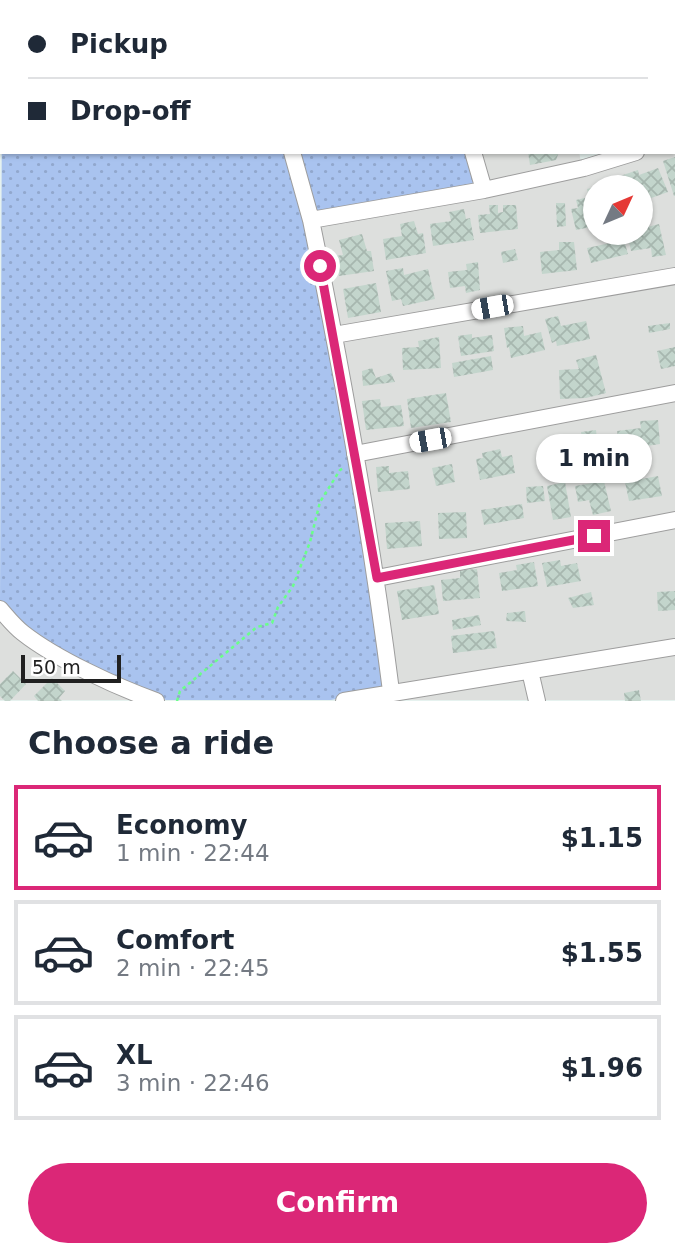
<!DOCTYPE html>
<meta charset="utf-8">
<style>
body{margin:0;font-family:"DejaVu Sans",sans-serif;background:#f2f2f3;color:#1f2937;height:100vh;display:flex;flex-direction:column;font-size:26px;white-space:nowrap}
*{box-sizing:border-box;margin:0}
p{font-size:23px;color:#747a83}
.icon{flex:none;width:38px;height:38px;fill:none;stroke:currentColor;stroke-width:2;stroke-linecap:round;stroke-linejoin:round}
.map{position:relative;height:701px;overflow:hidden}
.panel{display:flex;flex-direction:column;background:#fff;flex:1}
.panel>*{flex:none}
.hud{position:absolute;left:0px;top:0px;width:676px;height:154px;box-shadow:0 2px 5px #0004;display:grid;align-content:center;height:154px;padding:0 28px;background:#fff}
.needle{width:46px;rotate:46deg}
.buttons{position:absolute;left:583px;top:175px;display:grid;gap:14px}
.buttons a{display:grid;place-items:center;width:70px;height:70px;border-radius:50%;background:#fff;box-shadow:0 2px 5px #0004;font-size:35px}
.scale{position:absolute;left:21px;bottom:18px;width:100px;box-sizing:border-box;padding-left:7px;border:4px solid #202020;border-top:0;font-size:19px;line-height:24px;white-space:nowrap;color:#202020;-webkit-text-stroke:5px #fff;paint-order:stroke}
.end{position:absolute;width:32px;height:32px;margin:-16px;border:9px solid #db2777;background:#fff;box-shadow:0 0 0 4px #fff}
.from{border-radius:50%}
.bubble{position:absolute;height:49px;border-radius:24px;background:#fff;box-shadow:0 2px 5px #0004;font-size:23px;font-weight:800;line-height:49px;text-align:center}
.car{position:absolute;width:21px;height:42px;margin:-21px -10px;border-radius:9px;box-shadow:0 0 5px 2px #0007;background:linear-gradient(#fff 24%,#345 0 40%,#fff 0 76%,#345 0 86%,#fff 0)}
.hud b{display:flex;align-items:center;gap:24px;height:66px;font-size:26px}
.hud b+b{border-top:2px solid #e0e1e3}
.hud i{width:18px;height:18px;background:#1f2937}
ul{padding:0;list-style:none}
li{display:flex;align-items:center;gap:21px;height:105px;margin:0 14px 10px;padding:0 14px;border:4px solid #e0e1e3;border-radius:0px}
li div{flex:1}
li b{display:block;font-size:26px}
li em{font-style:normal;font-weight:800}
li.on{border-color:#db2777}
li>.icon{width:63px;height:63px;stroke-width:1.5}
h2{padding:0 28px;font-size:32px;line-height:84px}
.cta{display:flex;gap:14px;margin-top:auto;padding:14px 28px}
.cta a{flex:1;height:80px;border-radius:42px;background:#db2777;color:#fff;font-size:28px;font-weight:800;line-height:80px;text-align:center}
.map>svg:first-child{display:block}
.residential{fill:#dddfdd;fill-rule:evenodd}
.grass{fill:url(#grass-dots)}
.building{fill:url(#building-cross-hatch)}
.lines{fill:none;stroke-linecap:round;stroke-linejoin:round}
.street-casing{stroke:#9d9d9d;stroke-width:18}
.path{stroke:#6aff8a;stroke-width:2.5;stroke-dasharray:3.5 3.5;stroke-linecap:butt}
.street{stroke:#fff;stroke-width:16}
.route{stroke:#db2777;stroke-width:9}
</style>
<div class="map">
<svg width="675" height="701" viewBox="0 0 675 701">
<defs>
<pattern id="grass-dots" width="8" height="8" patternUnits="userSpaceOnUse" patternTransform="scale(1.75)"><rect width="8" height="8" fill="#a9c3ef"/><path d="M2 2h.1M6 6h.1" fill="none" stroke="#91a7cd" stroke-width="1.8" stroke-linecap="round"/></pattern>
<pattern id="building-cross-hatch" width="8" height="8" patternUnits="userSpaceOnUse" patternTransform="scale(1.75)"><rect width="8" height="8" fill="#c3d5cc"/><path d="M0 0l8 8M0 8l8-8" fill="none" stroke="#a7b7af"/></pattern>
</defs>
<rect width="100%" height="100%" fill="#e6f2ef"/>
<path class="residential" d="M 675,140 L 675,700 L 364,700 L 315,223 L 639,152 L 674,152 ZM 595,187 L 640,187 L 640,233 L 595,233 Z
M 476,152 L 579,152 L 582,167 L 487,187 Z
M 0,614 L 147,700 L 0,700 Z"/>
<path class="grass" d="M 2,83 L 2,152 L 289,152 L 308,221 L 389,689 L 331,700 L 166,700 L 82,664 L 23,629 L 0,605 Z
M 296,152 L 469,152 L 477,185 L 317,214 Z"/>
<path class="building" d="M 528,152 L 559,152 L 556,160 L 530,165 Z
M 675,157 L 675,196 L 674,196 L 663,161 Z
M 658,168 L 668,192 L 640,202 L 640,187 L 624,187 L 620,176 L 638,170 L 639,175 Z
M 595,187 L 595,226 L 576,230 L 571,209 L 578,208 L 576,200 L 589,197 L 587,189 Z
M 556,203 L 565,203 L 566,226 L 557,227 Z
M 489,205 L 498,205 L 498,213 L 503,212 L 503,205 L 516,205 L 518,229 L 480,233 L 478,215 L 490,214 Z
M 464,209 L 466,219 L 470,218 L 474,240 L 433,246 L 430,224 L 451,221 L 449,212 Z
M 414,221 L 418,234 L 423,233 L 426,253 L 386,260 L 383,239 L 402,236 L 400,224 Z
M 659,224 L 666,255 L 652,257 L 651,248 L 631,251 L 627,233 L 640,233 L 640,229 Z
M 362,234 L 367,251 L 371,251 L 374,271 L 339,276 L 335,256 L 343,255 L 339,240 Z
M 624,240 L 628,254 L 591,263 L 587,248 Z
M 559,242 L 574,242 L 577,270 L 542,274 L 540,252 L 559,250 Z
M 515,249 L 518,260 L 503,263 L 501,252 Z
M 478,262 L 480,290 L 466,293 L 465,286 L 450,288 L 448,272 L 467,270 L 466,264 Z
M 403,268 L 404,275 L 428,269 L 435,299 L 403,306 L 401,299 L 392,301 L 386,271 Z
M 376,283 L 381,312 L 348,318 L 343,289 Z
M 558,316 L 561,326 L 586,321 L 590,339 L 557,346 L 556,341 L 552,343 L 545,319 Z
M 670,323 L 670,329 L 649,333 L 648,326 Z
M 523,326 L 524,336 L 541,332 L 545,350 L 511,358 L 509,347 L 507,348 L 504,328 Z
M 472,334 L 472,338 L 492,335 L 494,351 L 461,356 L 458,336 Z
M 439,337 L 441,368 L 403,370 L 402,348 L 419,347 L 418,341 Z
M 675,347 L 675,366 L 661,369 L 657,351 Z
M 596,355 L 606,393 L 586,398 L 560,399 L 559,370 L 579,369 L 576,360 Z
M 491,356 L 493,370 L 454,377 L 452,363 Z
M 372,368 L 376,378 L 391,373 L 395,382 L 363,386 L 362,371 Z
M 446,393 L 451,422 L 411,428 L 407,399 Z
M 380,399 L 381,407 L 401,405 L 404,426 L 366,430 L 362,401 Z
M 658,420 L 660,444 L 620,450 L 617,431 L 641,428 L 640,421 Z
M 596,430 L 599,457 L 568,460 L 566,441 L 582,440 L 581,432 Z
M 500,449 L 502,457 L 512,455 L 515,473 L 480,480 L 476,459 L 483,458 L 482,453 Z
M 452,464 L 455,482 L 436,486 L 432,468 Z
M 389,466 L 389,473 L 408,471 L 410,489 L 378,492 L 376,467 Z
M 658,476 L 662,496 L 629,501 L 625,482 Z
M 604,481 L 611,511 L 593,515 L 589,500 L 578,502 L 575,486 Z
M 565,482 L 571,517 L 553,520 L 547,486 Z
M 543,486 L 545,501 L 527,503 L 526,487 Z
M 522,504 L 524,518 L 484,525 L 481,510 Z
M 466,512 L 467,538 L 439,539 L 438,513 Z
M 420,521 L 422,546 L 387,549 L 385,523 Z
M 560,560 L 561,566 L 577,563 L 581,581 L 547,587 L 542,563 Z
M 534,562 L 538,586 L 502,591 L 499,573 L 517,570 L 516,565 Z
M 477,569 L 480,598 L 443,601 L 441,580 L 460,578 L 460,570 Z
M 434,585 L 439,614 L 402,620 L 397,591 Z
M 675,591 L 675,610 L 658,611 L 657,592 Z
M 591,592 L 594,605 L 573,608 L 568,598 Z
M 525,611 L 526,622 L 506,621 L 507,613 Z
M 479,615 L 481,625 L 453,630 L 452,620 Z
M 494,631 L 497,648 L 453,653 L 451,636 Z
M 13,671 L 26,684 L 10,701 L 5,701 L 0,696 L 0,684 Z
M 52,678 L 65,691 L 59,698 L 62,701 L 38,701 L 34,696 Z
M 639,690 L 641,701 L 625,701 L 624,693 Z"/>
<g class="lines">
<defs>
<path id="street" d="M 198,0 L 200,2
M 356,0 L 358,2
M 520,0 L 522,2
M 674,138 L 675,138
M 292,152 L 311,220
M 473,152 L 484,190
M 334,335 L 675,276
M 355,454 L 675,393
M 377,578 L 675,520
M 0,609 C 7,617 14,626 23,633 C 56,659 117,687 156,701
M 530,671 L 537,701
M 391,691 C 371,533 343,376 311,220 L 484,190 L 584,168 L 636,152
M 344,701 L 675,647"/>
</defs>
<use href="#street" class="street-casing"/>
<path class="path" d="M 177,701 L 180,691 L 257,627 L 272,623 L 278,607 L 293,586 L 310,542 L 320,502 L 340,470 L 344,468"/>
<use href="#street" class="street"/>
</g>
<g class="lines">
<path class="route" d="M 320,266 L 377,578 L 594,536"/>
</g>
</svg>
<div class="buttons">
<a><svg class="needle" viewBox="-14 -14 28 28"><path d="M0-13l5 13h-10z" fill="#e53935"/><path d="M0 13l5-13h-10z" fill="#747a83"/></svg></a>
</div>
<div class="scale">50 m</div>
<i class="end from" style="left:320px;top:266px"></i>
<i class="end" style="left:594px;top:536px"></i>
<div class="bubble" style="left:536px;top:434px;width:116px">1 min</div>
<i class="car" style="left:492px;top:307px;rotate:260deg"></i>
<i class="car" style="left:430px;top:440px;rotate:260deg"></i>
<div class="hud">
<b><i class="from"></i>Pickup</b>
<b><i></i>Drop-off</b>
</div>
</div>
<section class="panel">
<h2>Choose a ride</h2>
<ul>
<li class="on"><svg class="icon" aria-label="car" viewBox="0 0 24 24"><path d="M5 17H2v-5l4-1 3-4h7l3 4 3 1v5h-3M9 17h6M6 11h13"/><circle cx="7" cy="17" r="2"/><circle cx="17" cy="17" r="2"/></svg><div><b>Economy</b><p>1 min · 22:44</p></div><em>$1.15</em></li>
<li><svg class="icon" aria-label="car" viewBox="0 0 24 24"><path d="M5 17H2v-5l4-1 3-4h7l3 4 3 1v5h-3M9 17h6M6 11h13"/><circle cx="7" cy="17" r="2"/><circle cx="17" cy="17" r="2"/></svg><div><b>Comfort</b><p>2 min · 22:45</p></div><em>$1.55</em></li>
<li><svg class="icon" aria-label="car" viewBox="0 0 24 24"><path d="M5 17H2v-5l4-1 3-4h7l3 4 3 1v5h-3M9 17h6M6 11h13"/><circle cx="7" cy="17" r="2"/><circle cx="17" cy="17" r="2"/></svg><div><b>XL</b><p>3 min · 22:46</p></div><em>$1.96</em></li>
</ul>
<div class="cta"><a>Confirm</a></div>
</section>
